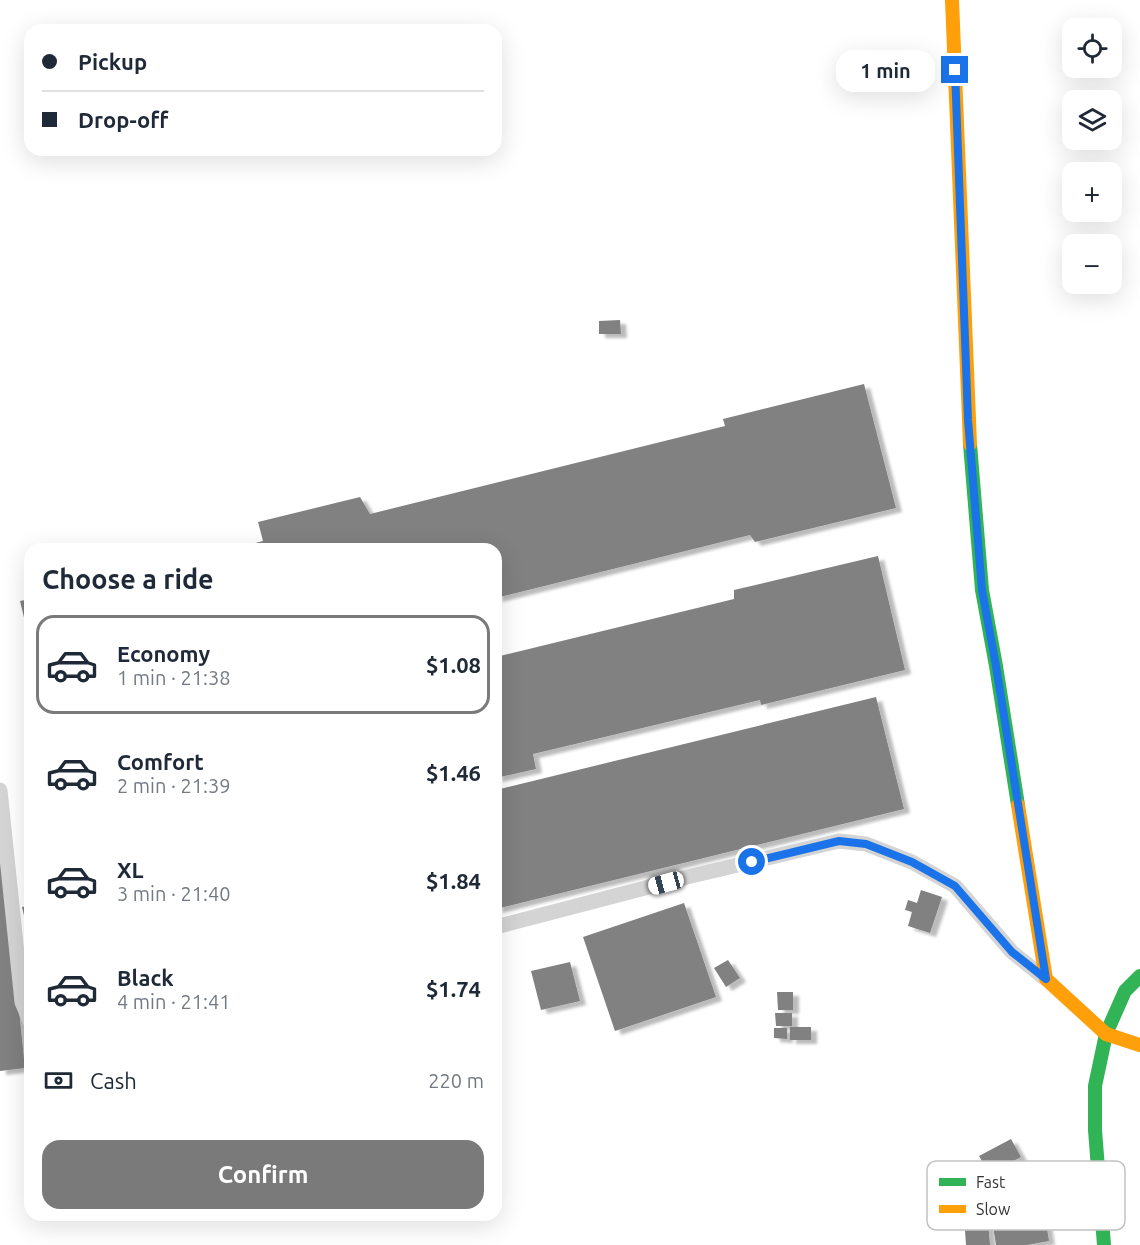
<!DOCTYPE html>
<meta charset="utf-8">
<style>
body{margin:0;font-family:Ubuntu,sans-serif;background:#f2f2f3;color:#1f2937;height:100vh;display:flex;flex-direction:column;font-size:22px;white-space:nowrap}
*{box-sizing:border-box;margin:0}
p{font-size:20px;color:#747a83}
.icon{flex:none;width:33px;height:33px;fill:none;stroke:currentColor;stroke-width:2;stroke-linecap:round;stroke-linejoin:round}
.map{position:relative;flex:1;overflow:hidden}
.drawer{position:absolute;left:24px;top:543px;width:478px;height:678px;display:flex;flex-direction:column;background:#fff;border-radius:18px;box-shadow:0 6px 24px #0002}
.drawer>*{flex:none}
.hud{position:absolute;left:24px;top:24px;width:478px;height:132px;border-radius:18px;box-shadow:0 6px 24px #0002;display:grid;align-content:center;height:132px;padding:0 18px;background:#fff}
.fabs{position:absolute;left:1062px;top:18px;display:grid;gap:12px}
.fabs a{display:grid;place-items:center;width:60px;height:60px;border-radius:12px;background:#fff;box-shadow:0 6px 24px #0002;font-size:30px}
.end{position:absolute;width:27px;height:27px;margin:-14px;border:8px solid #1a73e8;background:#fff;box-shadow:0 0 0 3px #fff}
.from{border-radius:50%}
.bubble{position:absolute;height:42px;border-radius:18px;background:#fff;box-shadow:0 6px 24px #0002;font-size:20px;font-weight:700;line-height:42px;text-align:center}
.car{position:absolute;width:18px;height:36px;margin:-18px -9px;border-radius:8px;box-shadow:0 0 4px 2px #0007;background:linear-gradient(#fff 24%,#345 0 40%,#fff 0 76%,#345 0 86%,#fff 0)}
.hud b{display:flex;align-items:center;gap:21px;height:57px;font-size:22px}
.hud b+b{border-top:2px solid #e0e1e3}
.hud i{width:15px;height:15px;background:#1f2937}
ul{padding:0;list-style:none}
li{display:flex;align-items:center;gap:18px;height:99px;margin:0 12px 9px;padding:0 6px;border:3px solid transparent;border-radius:18px}
li div{flex:1}
li b{display:block;font-size:22px}
li em{font-style:normal;font-weight:700}
li.active{border-color:#7a7a7a}
li>.icon{width:54px;height:54px;stroke-width:1.5}
h2{padding:0 18px;font-size:27px;line-height:72px}
.pay{display:flex;align-items:center;gap:15px;height:66px;padding:0 18px;font-size:22px}
.pay p{margin-inline-start:auto}
.primary-button{display:flex;gap:12px;margin-top:auto;padding:12px 18px}
.primary-button a{flex:1;height:69px;border-radius:18px;background:#7a7a7a;color:#fff;font-size:24px;font-weight:700;line-height:69px;text-align:center}
.map>svg:first-child{display:block}
.building{fill:#818181;filter:url(#shadow)}
.lines{fill:none;stroke-linecap:round;stroke-linejoin:round}
.lane{stroke:#d4d4d4;stroke-width:15}
.fast{stroke:#30b455;stroke-width:14}
.slow{stroke:#ff9f0a;stroke-width:14}
.route{stroke:#1a73e8;stroke-width:8}
.key{fill:#fff;stroke:#c2c2c2;stroke-width:1.5}
.key-label{font-size:16px;fill:#333}
</style>
<div class="map">
<svg width="1140" height="1245" viewBox="0 0 1140 1245">
<defs>
<filter id="shadow"><feDropShadow dx="6" dy="4" stdDeviation="1.5" flood-color="#0004"/></filter>
</defs>
<rect width="100%" height="100%" fill="#fff"/>
<path class="building" d="M 620,320 L 621,334 L 599,334 L 599,321 Z
M 864,384 L 896,508 L 755,542 L 750,535 L 496,598 L 496,549 L 233,549 L 263,541 L 258,522 L 360,497 L 370,514 L 725,426 L 723,419 Z
M 878,556 L 905,670 L 761,705 L 760,700 L 533,754 L 536,769 L 496,778 L 496,657 L 734,599 L 734,590 Z
M 30,599 L 30,638 L 29,638 L 20,601 Z
M 876,697 L 904,809 L 496,909 L 496,790 Z
M 0,847 L 2,847 L 25,1068 L 0,1071 Z
M 921,890 L 942,897 L 930,933 L 908,926 L 912,912 L 905,910 L 908,900 L 917,903 Z
M 684,903 L 716,997 L 615,1031 L 583,937 Z
M 30,905 L 30,936 L 29,937 L 22,907 Z
M 728,960 L 740,978 L 726,987 L 714,968 Z
M 570,962 L 580,1001 L 541,1010 L 531,971 Z
M 777,992 L 793,992 L 793,1010 L 778,1010 Z
M 775,1013 L 792,1013 L 792,1026 L 776,1026 Z
M 790,1027 L 811,1027 L 811,1040 L 790,1040 Z
M 774,1028 L 787,1028 L 787,1039 L 774,1038 Z
M 1011,1139 L 1021,1157 L 989,1174 L 979,1156 Z
M 1042,1199 L 1049,1241 L 1027,1245 L 996,1245 L 990,1207 Z
M 986,1200 L 990,1245 L 966,1245 L 963,1201 Z"/>
<g class="lines">
<path class="lane" d="M 0,790 L 22,1002 L 30,1021
M 496,927 L 687,877 L 839,841 L 866,844 L 912,862 L 955,886 L 1012,952 L 1043,977"/>
<path class="fast" d="M 970,444 L 982,590 L 996,666 L 1018,805
M 1104,1245 L 1095,1130 L 1095,1086 L 1106,1034 L 1125,991 L 1140,976"/>
<path class="slow" d="M 952,0 L 970,444
M 1018,805 L 1046,979 L 1106,1034 L 1140,1045"/>
</g>
<g class="lines">
<path class="route" d="M 752,862 L 839,841 L 866,844 L 912,862 L 955,886 L 1012,952 L 1046,979 L 996,666 L 982,590 L 968,420 L 955,70"/>
</g>
<rect x="927" y="1161" width="198" height="69" rx="9" class="key"/>
<rect x="939" y="1178" width="27" height="8" fill="#30b455"/>
<rect x="939" y="1205" width="27" height="8" fill="#ff9f0a"/>
<g class="key-label">
<text x="976" y="1188">Fast</text>
<text x="976" y="1215">Slow</text>
</g>
</svg>
<div class="fabs">
<a><svg class="icon" aria-label="locate" viewBox="0 0 24 24"><circle cx="12" cy="12" r="6"/><path d="M12 2v4M12 18v4M2 12h4M18 12h4"/></svg></a>
<a><svg class="icon" aria-label="layers" viewBox="0 0 24 24"><path d="M12 4l9 5-9 5-9-5zM3 14l9 5 9-5"/></svg></a>
<a>+</a>
<a>−</a>
</div>
<i class="end from" style="left:752px;top:862px"></i>
<i class="end" style="left:955px;top:70px"></i>
<div class="bubble" style="left:836px;top:50px;width:99px">1 min</div>
<i class="car" style="left:666px;top:883px;rotate:255deg"></i>
<div class="hud">
<b><i class="from"></i>Pickup</b>
<b><i></i>Drop-off</b>
</div>
<section class="drawer">
<h2>Choose a ride</h2>
<ul>
<li class="active"><svg class="icon" aria-label="car" viewBox="0 0 24 24"><path d="M5 17H2v-5l4-1 3-4h7l3 4 3 1v5h-3M9 17h6M6 11h13"/><circle cx="7" cy="17" r="2"/><circle cx="17" cy="17" r="2"/></svg><div><b>Economy</b><p>1 min · 21:38</p></div><em>$1.08</em></li>
<li><svg class="icon" aria-label="car" viewBox="0 0 24 24"><path d="M5 17H2v-5l4-1 3-4h7l3 4 3 1v5h-3M9 17h6M6 11h13"/><circle cx="7" cy="17" r="2"/><circle cx="17" cy="17" r="2"/></svg><div><b>Comfort</b><p>2 min · 21:39</p></div><em>$1.46</em></li>
<li><svg class="icon" aria-label="car" viewBox="0 0 24 24"><path d="M5 17H2v-5l4-1 3-4h7l3 4 3 1v5h-3M9 17h6M6 11h13"/><circle cx="7" cy="17" r="2"/><circle cx="17" cy="17" r="2"/></svg><div><b>XL</b><p>3 min · 21:40</p></div><em>$1.84</em></li>
<li><svg class="icon" aria-label="car" viewBox="0 0 24 24"><path d="M5 17H2v-5l4-1 3-4h7l3 4 3 1v5h-3M9 17h6M6 11h13"/><circle cx="7" cy="17" r="2"/><circle cx="17" cy="17" r="2"/></svg><div><b>Black</b><p>4 min · 21:41</p></div><em>$1.74</em></li>
</ul>
<div class="pay"><svg class="icon" aria-label="cash" viewBox="0 0 24 24"><path d="M3 7h18v10H3z"/><circle cx="12" cy="12" r="2"/></svg>Cash<p>220 m</p></div>
<div class="primary-button"><a>Confirm</a></div>
</section>
</div>
